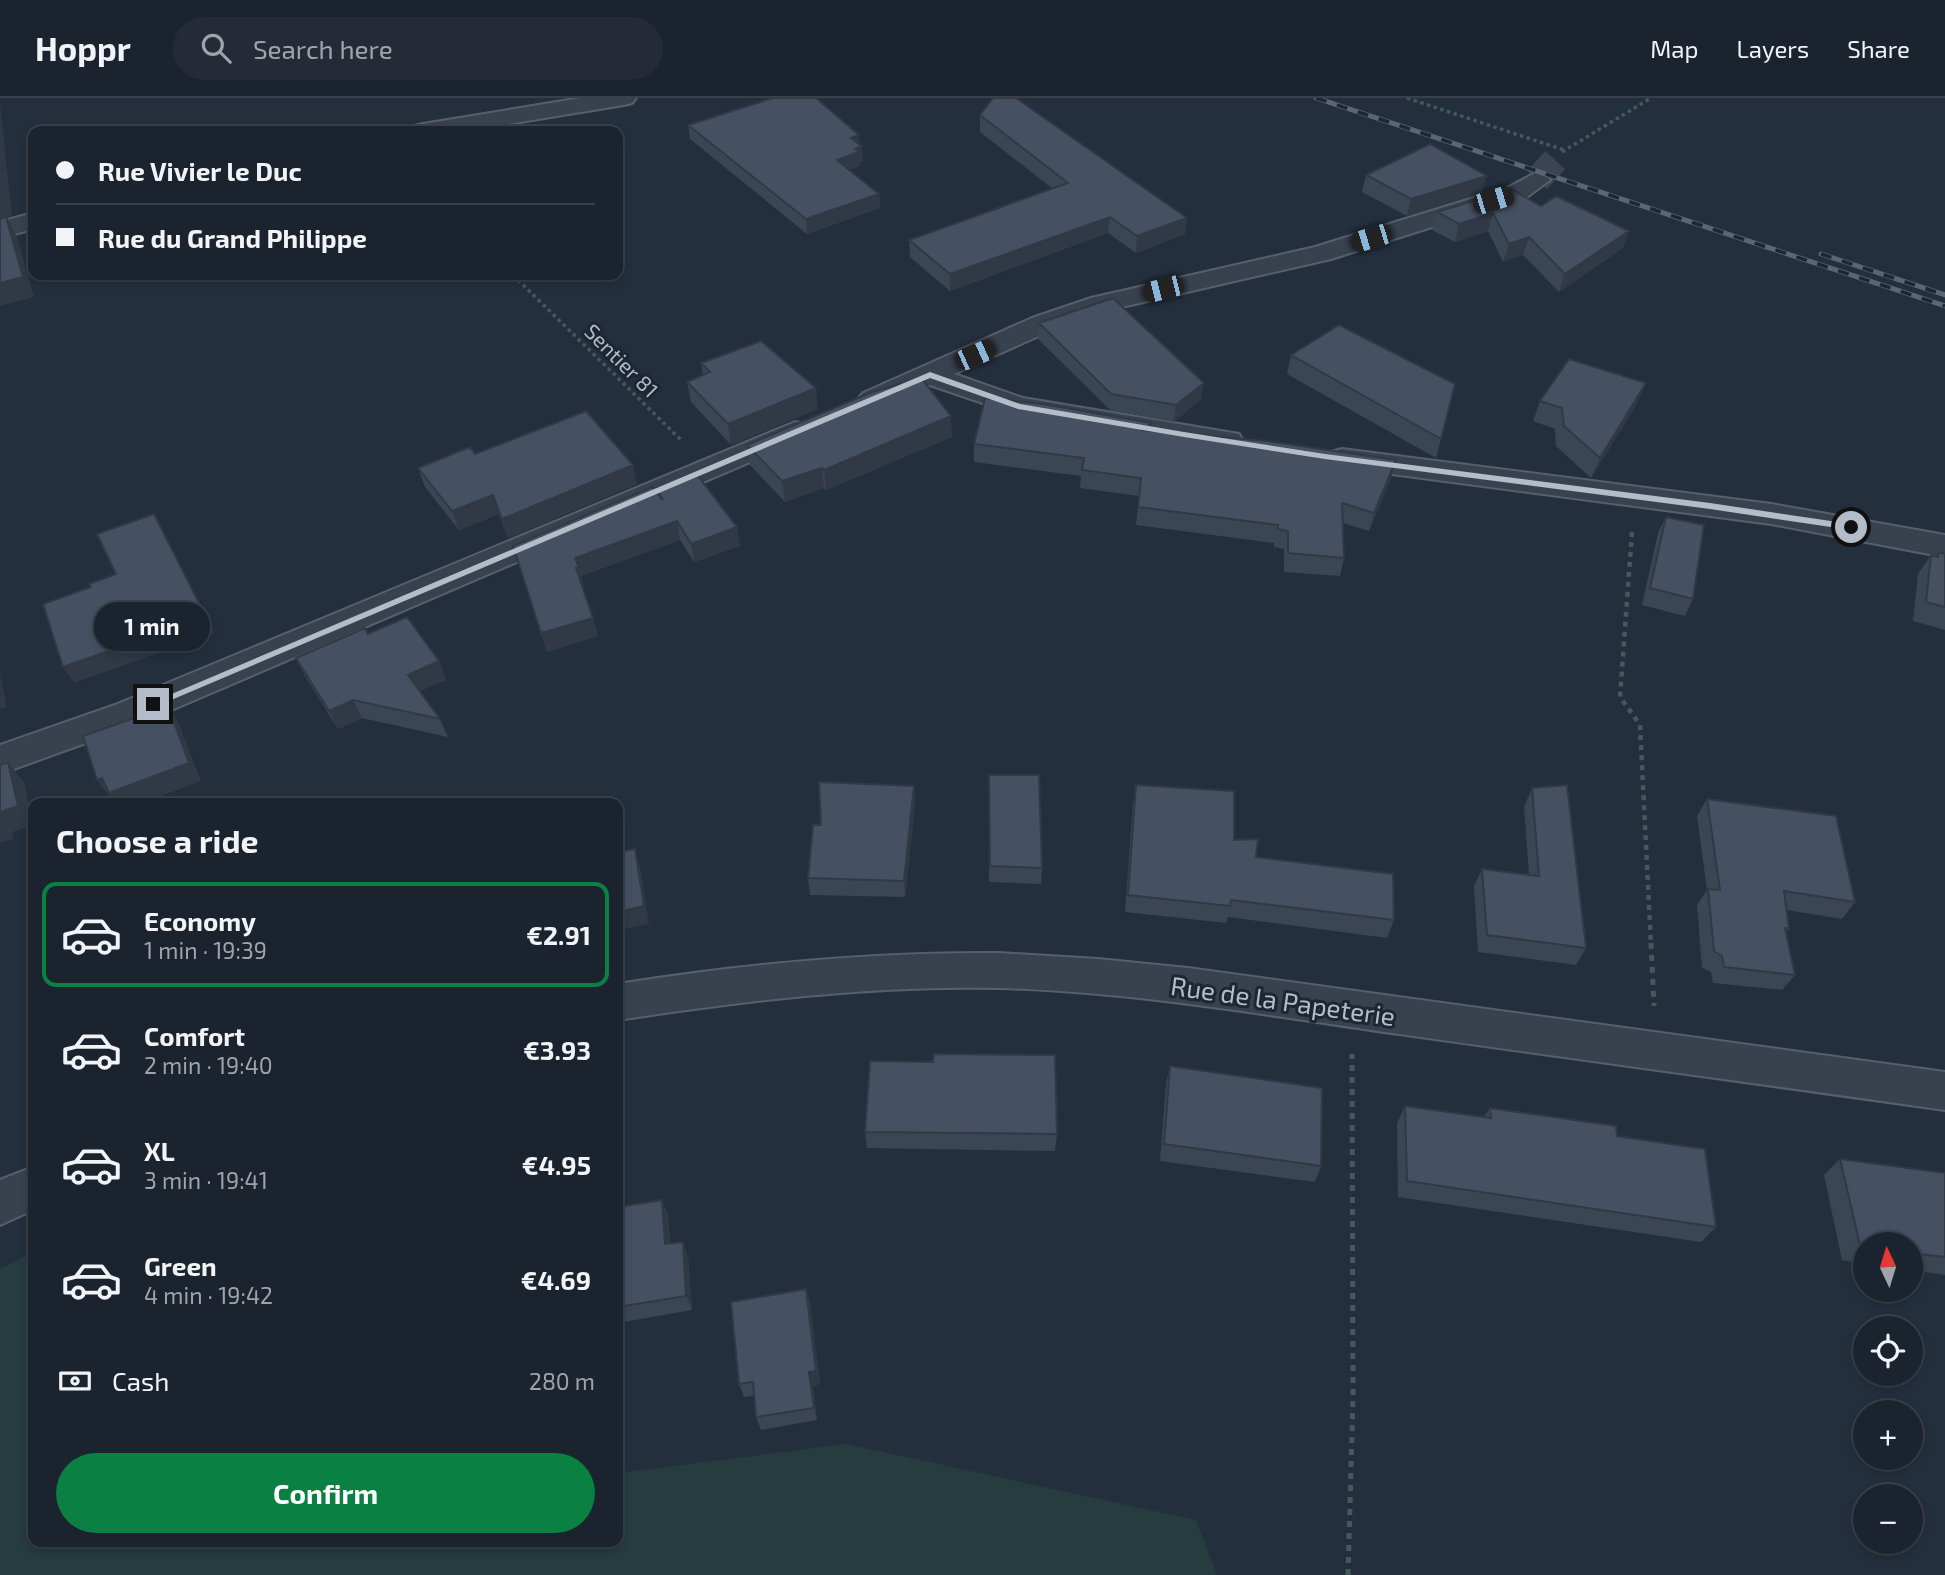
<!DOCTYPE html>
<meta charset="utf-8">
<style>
body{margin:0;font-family:"Exo 2",sans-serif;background:#242b36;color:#f1f3f6;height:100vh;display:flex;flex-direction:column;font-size:26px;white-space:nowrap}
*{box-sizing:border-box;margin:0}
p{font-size:23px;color:#a0a4aa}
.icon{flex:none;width:38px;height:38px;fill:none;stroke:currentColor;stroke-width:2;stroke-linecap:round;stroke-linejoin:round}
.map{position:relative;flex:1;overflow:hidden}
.drawer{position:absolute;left:28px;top:700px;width:595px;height:749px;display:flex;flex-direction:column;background:#1b232e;border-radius:14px;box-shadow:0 4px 10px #0003,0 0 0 2px #39404a}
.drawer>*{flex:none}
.guide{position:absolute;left:28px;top:28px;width:595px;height:154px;border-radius:14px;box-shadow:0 4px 10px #0003,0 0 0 2px #39404a;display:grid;align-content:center;height:154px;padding:0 28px;background:#1b232e}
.needle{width:46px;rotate:356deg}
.tools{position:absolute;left:1853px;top:1134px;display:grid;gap:14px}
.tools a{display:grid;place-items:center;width:70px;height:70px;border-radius:50%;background:#1b232e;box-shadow:0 4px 10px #0003,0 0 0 2px #39404a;font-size:35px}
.end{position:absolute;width:32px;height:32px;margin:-16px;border:9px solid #b4bcc9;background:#111;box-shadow:0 0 0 4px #111}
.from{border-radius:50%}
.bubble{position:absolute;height:49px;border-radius:24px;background:#1b232e;box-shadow:0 4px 10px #0003,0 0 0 2px #39404a;font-size:23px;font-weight:700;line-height:49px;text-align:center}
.car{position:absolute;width:21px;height:42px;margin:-21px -10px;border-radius:9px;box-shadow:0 0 5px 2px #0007;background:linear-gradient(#222 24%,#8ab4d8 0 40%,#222 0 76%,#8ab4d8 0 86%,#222 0)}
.guide b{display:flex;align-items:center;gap:24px;height:66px;font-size:26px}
.guide b+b{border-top:2px solid #39404a}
.guide i{width:18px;height:18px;background:#f1f3f6}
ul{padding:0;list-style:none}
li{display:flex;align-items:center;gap:21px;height:105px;margin:0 14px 10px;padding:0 14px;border:4px solid transparent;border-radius:14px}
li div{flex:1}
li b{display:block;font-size:26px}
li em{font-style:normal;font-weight:700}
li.on{border-color:#0b8043}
li>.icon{width:63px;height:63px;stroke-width:1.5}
h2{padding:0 28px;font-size:32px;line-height:84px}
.pay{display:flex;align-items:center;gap:18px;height:77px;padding:0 28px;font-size:26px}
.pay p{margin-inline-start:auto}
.button{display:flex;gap:14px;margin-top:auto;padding:14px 28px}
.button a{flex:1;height:80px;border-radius:42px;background:#0b8043;color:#fff;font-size:28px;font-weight:700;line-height:80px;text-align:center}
header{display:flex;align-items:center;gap:42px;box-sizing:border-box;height:98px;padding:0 35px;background:#1b232e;border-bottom:2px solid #39404a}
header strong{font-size:33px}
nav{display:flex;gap:38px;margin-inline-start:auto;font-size:24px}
.search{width:490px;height:63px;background:#242b36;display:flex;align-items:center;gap:18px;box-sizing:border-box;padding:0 24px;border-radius:38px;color:#a0a4aa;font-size:26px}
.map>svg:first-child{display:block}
.green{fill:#263c3f}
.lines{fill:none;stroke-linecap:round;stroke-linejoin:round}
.minor-tunnel{stroke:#3a4453;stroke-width:27;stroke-dasharray:27 13;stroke-linecap:butt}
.minor-casing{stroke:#565f6c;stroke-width:4}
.path-far2{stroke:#44595c;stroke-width:3.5;stroke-dasharray:3.5 3.5;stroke-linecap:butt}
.path-far1{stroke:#44595c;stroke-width:4.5;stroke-dasharray:5 5;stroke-linecap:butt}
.path{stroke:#44595c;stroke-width:5;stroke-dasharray:6 6;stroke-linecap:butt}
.minor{fill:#38414e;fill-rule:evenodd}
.rail-casing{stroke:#5a6575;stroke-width:5}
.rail{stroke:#1d2633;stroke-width:3.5;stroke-dasharray:11;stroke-linecap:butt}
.wall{fill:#3b4654}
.shaded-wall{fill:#303945}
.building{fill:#455162;stroke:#303945;stroke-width:2}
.route{fill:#b4bcc9}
.labels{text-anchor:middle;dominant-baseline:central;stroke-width:6;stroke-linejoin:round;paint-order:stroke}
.far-street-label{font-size:21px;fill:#b4bcc9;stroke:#1d2633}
.street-label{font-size:26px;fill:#b4bcc9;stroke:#1d2633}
</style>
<header>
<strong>Hoppr</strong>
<div class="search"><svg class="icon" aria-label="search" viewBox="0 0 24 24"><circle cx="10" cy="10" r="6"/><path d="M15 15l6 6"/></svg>Search here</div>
<nav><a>Map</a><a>Layers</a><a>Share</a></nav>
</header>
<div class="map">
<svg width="1945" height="1477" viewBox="0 0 1945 1477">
<rect width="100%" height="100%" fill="#242f3e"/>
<path class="green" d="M 33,1154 L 33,1444 L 618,1444 L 618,1375 L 846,1346 L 1196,1422 L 1217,1477 L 0,1477 L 0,1171 Z"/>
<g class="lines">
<path class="minor-tunnel" d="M 1537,82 L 1559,58"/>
<defs>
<path id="minor" d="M 581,0 L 636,0 L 632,5 L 624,7 L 466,33 L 411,33 L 414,28 L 423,26 Z
M 1537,74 L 1546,77 L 1550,82 L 1527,99 L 1331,161 L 1109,212 L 1052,232 L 954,276 L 1023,300 L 1239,336 L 1243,343 L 1239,350 L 1228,353 L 1018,317 L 930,287 L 883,307 L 873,310 L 863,307 L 858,301 L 863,295 L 1032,220 L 1091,200 L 1315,149 L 1509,89 Z
M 33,115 L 33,131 L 0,140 L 0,124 Z
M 795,324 L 806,326 L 810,333 L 806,340 L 141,625 L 0,676 L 0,647 L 115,607 Z
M 1342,351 L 1771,406 L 1945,437 L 1945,459 L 1771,426 L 1331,368 L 1327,361 L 1331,354 Z
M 999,855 L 1098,861 L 1188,870 L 1945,974 L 1945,1012 C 1763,986 1581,962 1399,936 C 1266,917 1133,894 999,890 C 870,887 745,903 618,922 L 618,886 C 745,866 870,854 999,855 Z
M 33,1069 L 33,1112 L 0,1127 L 0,1082 Z"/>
</defs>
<use href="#minor" class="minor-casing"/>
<path class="path-far2" d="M 1407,0 L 1564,52
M 1562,54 L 1651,0
M 513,177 L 681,342"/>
<path class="path-far1" d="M 1632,434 L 1620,599 L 1640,627 L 1651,847"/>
<path class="path" d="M 1651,845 L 1654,908
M 1348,1477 L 1353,1301 L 1352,956"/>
<use href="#minor" class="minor"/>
<defs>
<path id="rail" d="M 1316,0 L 1945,208
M 1821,156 L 1945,197"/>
</defs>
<use href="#rail" class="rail-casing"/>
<use href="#rail" class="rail"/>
</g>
<path class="wall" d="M 980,17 L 1185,136 L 1136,155 L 1108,135 L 950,193 L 910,159 L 909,142 L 1053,91 L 980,34 Z
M 688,27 L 860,46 L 863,63 L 860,64 L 860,68 L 849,72 L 879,96 L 880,110 L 807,136 L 690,41 Z
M 1366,77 L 1482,95 L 1407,118 L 1362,94 Z
M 1541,108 L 1629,133 L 1623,150 L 1559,194 L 1523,157 L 1503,164 L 1488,133 L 1455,144 L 1432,132 L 1437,114 Z
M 1039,225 L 1201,301 L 1174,324 L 1110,312 L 1038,241 Z
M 1291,257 L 1441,341 L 1436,360 L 1287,276 Z
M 701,265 L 818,311 L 731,347 L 691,304 L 687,284 L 703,277 Z
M 1540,303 L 1637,306 L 1591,380 L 1556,348 L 1555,331 L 1533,323 Z
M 1151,333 L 1391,380 L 1369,433 L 1343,425 L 1344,460 L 1340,478 L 1284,474 L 1284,451 L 1274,449 L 1274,445 L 1136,427 L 1139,398 L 1080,390 L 1081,378 L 974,364 L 974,346 Z
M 952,339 L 826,392 L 824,390 L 785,404 L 750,367 L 747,347 Z
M 475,356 L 637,386 L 508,440 L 499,416 L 459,432 L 425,389 L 418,370 Z
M 657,392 L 740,448 L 694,464 L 680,442 L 581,478 L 584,488 L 582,489 L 598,538 L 547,554 L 513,448 L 658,396 Z
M 1666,419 L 1693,501 L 1685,518 L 1642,507 L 1658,435 Z
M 1939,454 L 1945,456 L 1945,532 L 1913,523 L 1918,476 L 1931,457 L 1936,458 Z
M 296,560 L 439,563 L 446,582 L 420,593 L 440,621 L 448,639 L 362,620 L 338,631 L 305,578 Z
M 989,677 L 1042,770 L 1041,786 L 989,784 Z
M 1136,687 L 1234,742 L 1256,759 L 1394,822 L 1387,840 L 1228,819 L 1226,825 L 1125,814 L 1133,705 Z
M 1532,690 L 1586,850 L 1576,867 L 1478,854 L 1474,788 L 1482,771 L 1529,776 L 1524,709 Z
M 1707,701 L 1855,804 L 1842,821 L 1787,812 L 1789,831 L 1786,835 L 1795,877 L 1782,892 L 1713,885 L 1711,874 L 1702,870 L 1697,807 L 1707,792 L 1697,718 Z
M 915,705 L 905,799 L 810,797 L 808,780 L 821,727 Z
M 1170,968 L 1321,1068 L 1315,1084 L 1160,1063 L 1166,985 Z
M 1405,1008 L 1484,1019 L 1490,1010 L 1617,1038 L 1716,1129 L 1701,1144 L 1398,1099 L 1397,1025 Z
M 865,1034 L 1057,1036 L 1055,1053 L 867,1050 Z
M 1840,1061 L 1945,1075 L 1945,1177 L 1911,1172 L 1911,1146 L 1866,1146 L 1866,1166 L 1842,1162 L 1824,1077 Z
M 618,1096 L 619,1096 L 625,1108 L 662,1102 L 668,1118 L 670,1145 L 688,1159 L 692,1212 L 618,1225 Z
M 806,1191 L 810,1205 L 820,1286 L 813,1288 L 817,1322 L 761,1332 L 756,1319 L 754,1298 L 744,1299 L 739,1286 Z"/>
<path class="shaded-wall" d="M 0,4 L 12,118 L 7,120 L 17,139 L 34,199 L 0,208 Z
M 859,37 L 860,49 L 862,48 L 863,63 L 860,64 L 860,68 L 838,76 L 837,62 L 851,40 Z
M 1487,78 L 1482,95 L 1407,118 L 1411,101 Z
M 879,96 L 880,110 L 807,136 L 806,121 Z
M 1493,115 L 1488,133 L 1455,144 L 1459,126 Z
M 1110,119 L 1108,135 L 950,193 L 950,176 Z
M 1187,120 L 1185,136 L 1136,155 L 1137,138 Z
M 1629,133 L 1623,150 L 1559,194 L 1565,176 Z
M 1529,139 L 1523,157 L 1503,164 L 1509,146 Z
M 1204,285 L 1201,301 L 1174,324 L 1176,307 Z
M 1646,285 L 1637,306 L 1591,380 L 1600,360 Z
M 816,290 L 818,311 L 731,347 L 728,326 Z
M 951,318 L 952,339 L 826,392 L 824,372 Z
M 1152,325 L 1150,343 L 1143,332 Z
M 1396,362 L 1391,380 L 1369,433 L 1374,415 Z
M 633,367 L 637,386 L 508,440 L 502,421 Z
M 822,370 L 824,390 L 785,404 L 782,383 Z
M 493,397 L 499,416 L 459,432 L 452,413 Z
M 154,416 L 215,535 L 74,585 L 63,569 Z
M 677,423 L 680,442 L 581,478 L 584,488 L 581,489 L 576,470 L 575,460 Z
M 737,429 L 740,448 L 694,464 L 691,446 Z
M 593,520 L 598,538 L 547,554 L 541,535 Z
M 439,563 L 446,582 L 416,595 L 408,577 Z
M 0,576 L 7,609 L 0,611 Z
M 353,602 L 362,620 L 338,631 L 329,613 Z
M 168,608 L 179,626 L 201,683 L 143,705 L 116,705 L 112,699 L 110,700 L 97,682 L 102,680 Z
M 8,664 L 24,684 L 33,727 L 12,734 L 14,741 L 0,745 L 0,714 Z
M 914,688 L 915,705 L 905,799 L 904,783 Z
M 635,751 L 640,769 L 649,826 L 618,832 L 618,814 Z
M 619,1096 L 626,1111 L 619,1109 Z
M 662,1102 L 668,1118 L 671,1161 L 665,1146 Z
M 683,1144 L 688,1159 L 692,1212 L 686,1198 Z
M 806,1191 L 810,1205 L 820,1286 L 813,1288 L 817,1322 L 814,1310 L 809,1274 Z"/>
<path class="building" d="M 773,0 L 816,0 L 859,37 L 851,40 L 862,48 L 855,51 L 859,54 L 837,62 L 879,96 L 806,121 L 688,27 Z
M 993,0 L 1016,0 L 1187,120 L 1137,138 L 1110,119 L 950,176 L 909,142 L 1068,85 L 980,17 Z
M 1430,46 L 1487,78 L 1411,101 L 1366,77 Z
M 1511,91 L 1541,108 L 1556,98 L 1629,133 L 1565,176 L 1529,139 L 1509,146 L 1493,115 L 1459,126 L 1437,114 Z
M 6,119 L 23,179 L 0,185 L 0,121 Z
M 1113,200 L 1204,285 L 1176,307 L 1111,296 L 1039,225 Z
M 1339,227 L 1455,286 L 1441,341 L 1291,257 Z
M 761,243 L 816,290 L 728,326 L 687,284 L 710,274 L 701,265 Z
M 1569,261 L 1646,285 L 1600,360 L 1564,328 L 1562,310 L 1540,303 Z
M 921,280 L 951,318 L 824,372 L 822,370 L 782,383 L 747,347 L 872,294 Z
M 985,300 L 1043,306 L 1152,325 L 1143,332 L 1266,343 L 1396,362 L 1374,415 L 1342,405 L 1344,460 L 1288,455 L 1288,433 L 1278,431 L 1278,427 L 1138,409 L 1141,380 L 1082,372 L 1084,360 L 974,346 Z
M 586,313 L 633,367 L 502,421 L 493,397 L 452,413 L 418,370 L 470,349 L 475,356 Z
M 698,378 L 737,429 L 691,446 L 677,423 L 575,460 L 579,469 L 576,470 L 593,520 L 541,535 L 513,448 L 652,389 L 663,402 L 657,392 Z
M 154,416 L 206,519 L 63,569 L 43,506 L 91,489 L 89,486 L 116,476 L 97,436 Z
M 1666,419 L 1704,427 L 1693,501 L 1650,490 Z
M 1939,454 L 1945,456 L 1945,509 L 1926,504 L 1931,457 L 1938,459 Z
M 407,519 L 439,563 L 408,577 L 440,621 L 353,602 L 329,613 L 296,560 L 365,530 L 368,536 Z
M 168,608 L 189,665 L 109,695 L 102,680 L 97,682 L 83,638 Z
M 8,664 L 18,708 L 0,714 L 0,667 Z
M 989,677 L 1039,677 L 1042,770 L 990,768 Z
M 819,684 L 914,688 L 904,783 L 808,780 L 813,727 L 821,727 Z
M 1136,687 L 1234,693 L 1234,742 L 1258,741 L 1256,759 L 1393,776 L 1394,822 L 1231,802 L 1230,808 L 1128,797 Z
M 1567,687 L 1586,850 L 1487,837 L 1482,771 L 1539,778 L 1532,690 Z
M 1707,701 L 1836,718 L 1855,804 L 1784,793 L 1789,831 L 1785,830 L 1795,877 L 1724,869 L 1722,858 L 1714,853 L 1708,791 L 1720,792 Z
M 635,751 L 644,808 L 618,814 L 618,754 Z
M 934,956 L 1055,957 L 1057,1036 L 865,1034 L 870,963 L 933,964 Z
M 1170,968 L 1322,990 L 1321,1068 L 1164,1046 Z
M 1405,1008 L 1491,1020 L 1490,1010 L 1616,1028 L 1617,1038 L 1705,1051 L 1716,1129 L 1407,1083 Z
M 1840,1061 L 1945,1075 L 1945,1159 L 1911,1155 L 1911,1146 L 1860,1147 Z
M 618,1096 L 619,1096 L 619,1109 L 662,1102 L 665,1146 L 683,1144 L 686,1198 L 618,1209 Z
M 806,1191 L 816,1273 L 809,1274 L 814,1310 L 756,1319 L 753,1284 L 739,1286 L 731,1204 Z"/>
<path class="route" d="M 930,274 L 1020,306 L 1184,334 L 1325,356 L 1710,405 L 1851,426 L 1856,429 L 1851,432 L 1710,411 L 1325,361 L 1184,339 L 1018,311 L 930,280 L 157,608 L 153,609 L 148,606 Z"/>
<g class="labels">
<g class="far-street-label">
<text transform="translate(622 262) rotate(45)">Sentier 81</text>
</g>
<g class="street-label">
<text transform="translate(1283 902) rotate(8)">Rue de la Papeterie</text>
</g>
</g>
</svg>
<div class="tools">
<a><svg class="needle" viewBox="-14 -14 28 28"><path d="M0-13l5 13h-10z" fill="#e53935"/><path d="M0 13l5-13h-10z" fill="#a0a4aa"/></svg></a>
<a><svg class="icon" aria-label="locate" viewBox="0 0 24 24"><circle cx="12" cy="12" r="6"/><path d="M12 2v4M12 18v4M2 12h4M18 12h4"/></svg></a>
<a>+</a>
<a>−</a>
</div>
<i class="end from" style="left:1851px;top:429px"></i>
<i class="end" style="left:153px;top:606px"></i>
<div class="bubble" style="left:94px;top:504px;width:116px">1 min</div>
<i class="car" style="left:1493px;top:102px;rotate:73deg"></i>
<i class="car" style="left:1371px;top:140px;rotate:253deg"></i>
<i class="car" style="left:1163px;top:191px;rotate:256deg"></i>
<i class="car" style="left:975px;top:257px;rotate:66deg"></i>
<div class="guide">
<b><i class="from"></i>Rue Vivier le Duc</b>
<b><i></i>Rue du Grand Philippe</b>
</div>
<section class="drawer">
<h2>Choose a ride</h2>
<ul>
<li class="on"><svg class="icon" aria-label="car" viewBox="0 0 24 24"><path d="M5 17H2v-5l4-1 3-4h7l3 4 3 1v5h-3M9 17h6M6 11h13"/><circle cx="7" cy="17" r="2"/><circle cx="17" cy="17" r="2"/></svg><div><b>Economy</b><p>1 min · 19:39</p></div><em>€2.91</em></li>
<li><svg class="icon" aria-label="car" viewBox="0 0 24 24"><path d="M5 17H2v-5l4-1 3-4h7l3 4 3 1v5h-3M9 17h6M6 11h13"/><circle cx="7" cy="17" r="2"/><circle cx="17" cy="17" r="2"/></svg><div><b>Comfort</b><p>2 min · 19:40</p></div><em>€3.93</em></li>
<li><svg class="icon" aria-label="car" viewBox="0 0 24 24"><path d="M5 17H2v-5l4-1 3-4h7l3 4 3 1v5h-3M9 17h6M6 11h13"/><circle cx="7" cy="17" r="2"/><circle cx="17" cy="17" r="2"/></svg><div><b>XL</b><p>3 min · 19:41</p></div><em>€4.95</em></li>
<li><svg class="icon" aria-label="car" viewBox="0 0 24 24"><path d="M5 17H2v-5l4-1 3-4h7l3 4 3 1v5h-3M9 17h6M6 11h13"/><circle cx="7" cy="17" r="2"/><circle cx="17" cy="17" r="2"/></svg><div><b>Green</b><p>4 min · 19:42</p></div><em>€4.69</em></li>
</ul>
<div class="pay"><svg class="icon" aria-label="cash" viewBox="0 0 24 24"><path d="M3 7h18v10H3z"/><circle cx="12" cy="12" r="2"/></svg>Cash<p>280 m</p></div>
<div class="button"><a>Confirm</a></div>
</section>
</div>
